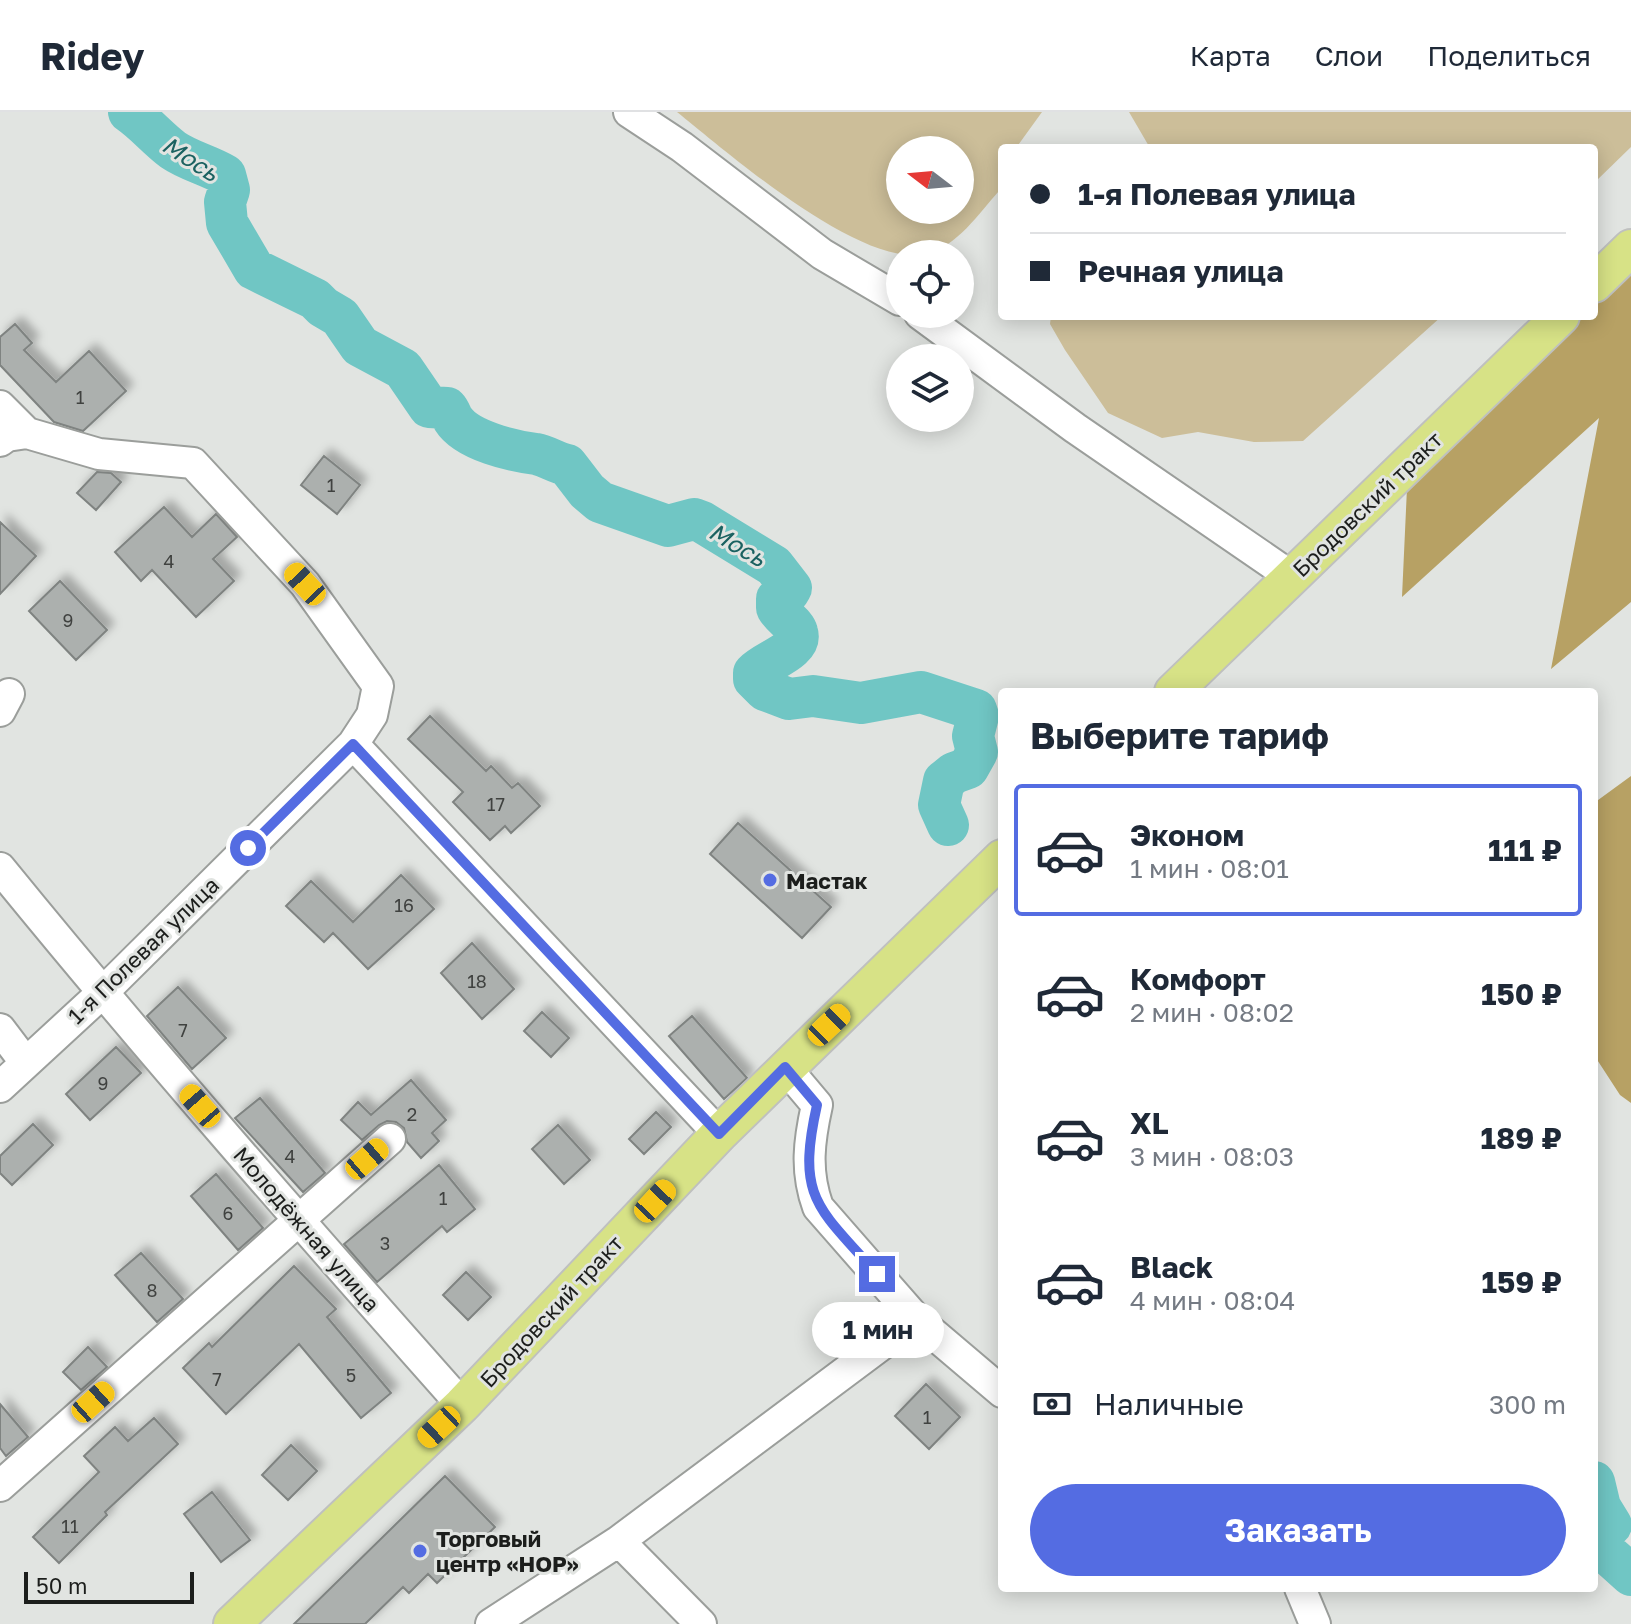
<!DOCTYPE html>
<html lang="ru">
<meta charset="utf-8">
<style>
body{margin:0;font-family:"Golos Text",sans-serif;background:#f2f2f3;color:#1f2937;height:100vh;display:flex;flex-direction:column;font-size:30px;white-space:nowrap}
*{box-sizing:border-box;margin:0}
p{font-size:26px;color:#747a83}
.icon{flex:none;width:44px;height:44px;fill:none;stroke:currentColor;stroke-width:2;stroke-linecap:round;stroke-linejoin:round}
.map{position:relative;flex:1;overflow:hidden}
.sheet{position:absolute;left:998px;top:576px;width:600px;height:904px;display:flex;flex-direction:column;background:#fff;border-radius:8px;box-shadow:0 4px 20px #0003}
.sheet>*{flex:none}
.top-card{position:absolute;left:998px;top:32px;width:600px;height:176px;border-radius:8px;box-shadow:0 4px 20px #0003;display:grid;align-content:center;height:176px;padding:0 32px;background:#fff}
.needle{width:52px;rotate:286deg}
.buttons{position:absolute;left:886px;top:24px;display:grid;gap:16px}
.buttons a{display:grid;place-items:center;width:88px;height:88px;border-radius:50%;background:#fff;box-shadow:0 4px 20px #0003;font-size:40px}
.scale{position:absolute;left:24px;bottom:20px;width:170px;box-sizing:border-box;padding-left:8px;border:4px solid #1c1e1c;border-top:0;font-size:22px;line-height:28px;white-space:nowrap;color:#1c1e1c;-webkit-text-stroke:6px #e1e4e1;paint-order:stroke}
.end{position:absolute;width:36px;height:36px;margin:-18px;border:10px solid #546ce2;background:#fff;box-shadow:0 0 0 4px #fff}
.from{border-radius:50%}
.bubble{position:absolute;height:56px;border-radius:28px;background:#fff;box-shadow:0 4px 20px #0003;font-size:26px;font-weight:700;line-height:56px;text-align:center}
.car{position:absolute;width:24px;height:48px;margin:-24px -12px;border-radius:10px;box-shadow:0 0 6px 2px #0007;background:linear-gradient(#f5c518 24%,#345 0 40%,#f5c518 0 76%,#345 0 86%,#f5c518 0)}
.top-card b{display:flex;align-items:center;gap:28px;height:76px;font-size:30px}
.top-card b+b{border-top:2px solid #e0e1e3}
.top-card i{width:20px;height:20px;background:#1f2937}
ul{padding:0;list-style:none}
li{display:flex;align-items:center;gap:24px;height:132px;margin:0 16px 12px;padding:0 16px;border:4px solid transparent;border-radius:8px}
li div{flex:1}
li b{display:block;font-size:30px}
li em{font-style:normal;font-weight:700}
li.on{border-color:#546ce2}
li>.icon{width:72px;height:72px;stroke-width:1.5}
h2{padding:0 32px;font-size:36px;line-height:96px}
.pay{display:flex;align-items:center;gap:20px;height:88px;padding:0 32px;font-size:30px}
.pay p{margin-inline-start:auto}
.button{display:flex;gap:16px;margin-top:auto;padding:16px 32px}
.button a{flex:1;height:92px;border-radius:48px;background:#546ce2;color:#fff;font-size:32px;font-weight:700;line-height:92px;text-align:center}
header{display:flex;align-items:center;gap:48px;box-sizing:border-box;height:112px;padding:0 40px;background:#fff;border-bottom:2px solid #e0e1e3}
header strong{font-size:38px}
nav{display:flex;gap:44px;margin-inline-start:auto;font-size:28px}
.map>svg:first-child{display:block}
.green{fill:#ccbe99;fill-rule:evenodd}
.forest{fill:#b7a164}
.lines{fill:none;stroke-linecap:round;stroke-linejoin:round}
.river{stroke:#70c6c4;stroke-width:42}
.building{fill:#acb0ae;stroke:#7f8381;stroke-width:2;filter:url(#shadow)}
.minor-casing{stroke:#9b9e9b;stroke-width:34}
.major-casing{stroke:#bfc0bf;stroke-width:40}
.minor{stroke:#fff;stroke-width:30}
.major{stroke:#d7e286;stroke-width:36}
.route{stroke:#546ce2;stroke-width:10}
.poi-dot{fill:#546ce2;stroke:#e1e4e1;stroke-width:3}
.labels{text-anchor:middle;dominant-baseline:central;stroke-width:6;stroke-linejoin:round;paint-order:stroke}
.number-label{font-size:18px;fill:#404240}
.street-label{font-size:22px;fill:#1c1e1c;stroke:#e1e4e1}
.poi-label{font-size:22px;font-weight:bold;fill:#1c1e1c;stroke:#e1e4e1;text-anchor:start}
.water-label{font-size:24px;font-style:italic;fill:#1b6261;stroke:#e1e4e1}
</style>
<header>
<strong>Ridey</strong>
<nav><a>Карта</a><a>Слои</a><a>Поделиться</a></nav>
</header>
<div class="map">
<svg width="1631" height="1512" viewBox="0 0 1631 1512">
<defs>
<filter id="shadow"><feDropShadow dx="7" dy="-7" stdDeviation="4" flood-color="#0004"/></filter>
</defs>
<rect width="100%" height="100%" fill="#e1e4e1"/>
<path class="green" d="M 677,0 L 1042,0 L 1016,36 L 1002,36 L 1002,71 L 999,79 C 978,102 958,134 926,142 C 861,157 728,41 677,0 ZM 900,38 L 960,38 L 960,98 L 900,98 Z
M 1129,0 L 1631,0 L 1631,35 L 1594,71 L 1594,36 L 1150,36 Z
M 1051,204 L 1442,204 L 1303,329 L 1254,330 L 1198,320 L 1162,326 L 1108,301 L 1065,238 L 1050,212 Z"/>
<path class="forest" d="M 1631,154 L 1631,490 L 1551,557 L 1599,306 L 1402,485 L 1407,376 L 1581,204 L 1594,204 L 1594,191 Z
M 1631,664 L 1631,991 L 1620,983 L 1594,943 L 1594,691 Z"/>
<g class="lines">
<path class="river" d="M 129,0 C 145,11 157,26 173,38 C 189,49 208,53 225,63 L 229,78 L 225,90 L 227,111 L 254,157 L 315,187 L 323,195 L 340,205 L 360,234 L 403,257 L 429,295 L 447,296 C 450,299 451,304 453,307 C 467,329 513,339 536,342 C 547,344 556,351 567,353 L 587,379 L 600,390 L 668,414 L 694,407 L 702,410 L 774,454 L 791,476 L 788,481 L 777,487 L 777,496 C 782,505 795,512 797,520 C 803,539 766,548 754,561 L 754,567 L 765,578 L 789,587 L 813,584 L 861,591 L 921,580 L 976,598 L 978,604 L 973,624 L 977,640 L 968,656 L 954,661 L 944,669 L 939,693 L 948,713
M 1594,1370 L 1600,1395 L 1611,1413 L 1594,1428
M 1594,1435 L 1611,1445 L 1631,1463"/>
</g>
<path class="building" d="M 15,212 L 32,231 L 24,238 L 56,270 L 89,239 L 126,279 L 83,319 L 54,310 L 0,253 L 0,225 Z
M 324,344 L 360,373 L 337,402 L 301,373 Z
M 97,360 L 111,361 L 121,370 L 96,398 L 77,381 Z
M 164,395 L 192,425 L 216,402 L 237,425 L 213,447 L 234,469 L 196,505 L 152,458 L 141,469 L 115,440 Z
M 0,410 L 36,444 L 0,482 Z
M 60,469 L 107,518 L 76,548 L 29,499 Z
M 430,604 L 486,659 L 491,654 L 512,676 L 518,671 L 540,694 L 511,721 L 505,714 L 490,728 L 453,690 L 463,680 L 408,627 Z
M 738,711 L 831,795 L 802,826 L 710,742 Z
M 401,763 L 434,797 L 368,857 L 333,821 L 324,830 L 286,794 L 311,769 L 353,810 Z
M 472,831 L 514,877 L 482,907 L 441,861 Z
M 178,875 L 226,926 L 192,957 L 147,904 Z
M 542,900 L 569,926 L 551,945 L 524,919 Z
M 692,904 L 747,966 L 724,987 L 669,924 Z
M 116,935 L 141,961 L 90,1008 L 66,982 Z
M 411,968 L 446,1008 L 432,1021 L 439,1029 L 421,1046 L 407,1030 L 404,1016 L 396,1010 L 387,1009 L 379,1013 L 362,1028 L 341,1008 L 358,990 L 371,1003 Z
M 260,986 L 325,1061 L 303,1080 L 235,1006 Z
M 656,1000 L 671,1015 L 644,1042 L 629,1027 Z
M 33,1012 L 53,1033 L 12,1073 L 0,1061 L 0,1044 Z
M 558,1013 L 590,1048 L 564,1072 L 532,1037 Z
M 439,1053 L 475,1097 L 447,1120 L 442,1114 L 377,1170 L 344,1132 Z
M 216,1062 L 263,1116 L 238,1138 L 191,1084 Z
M 141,1141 L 183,1187 L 157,1210 L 115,1163 Z
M 294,1154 L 336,1197 L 327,1205 L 391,1281 L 361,1306 L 299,1232 L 226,1302 L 183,1256 L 209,1231 L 212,1235 Z
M 466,1160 L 491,1185 L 468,1208 L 443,1183 Z
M 88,1235 L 107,1255 L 81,1278 L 63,1260 Z
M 926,1272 L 960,1305 L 929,1337 L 895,1304 Z
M 0,1292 L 28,1325 L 6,1344 L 0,1336 Z
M 154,1306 L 178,1332 L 105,1400 L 107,1403 L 59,1451 L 33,1425 L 99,1360 L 84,1344 L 115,1315 L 128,1329 Z
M 291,1333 L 317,1359 L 288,1388 L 262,1363 Z
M 445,1364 L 495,1415 L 437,1471 L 428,1462 L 409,1481 L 403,1475 L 365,1512 L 294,1512 Z
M 212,1380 L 250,1428 L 221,1450 L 184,1402 Z"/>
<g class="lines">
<defs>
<path id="minor" d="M 629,0 L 682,35 L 822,142 L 900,188
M 920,202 L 1075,316 L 1292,465
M 0,294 L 27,321
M 0,329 L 7,324 L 27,321 L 99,342 L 193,351 L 305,472 L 378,574 L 372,603 L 353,632 L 102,881 L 0,975
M 0,599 L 9,582
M 353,632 L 719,1022
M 0,756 C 149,939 305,1116 462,1293
M 0,917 L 25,950
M 785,955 L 817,993 C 809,1029 805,1059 818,1095 L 916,1207 L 1002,1280
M 0,1374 L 390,1027
M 619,1429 L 701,1512
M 1300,1476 L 1315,1512
M 491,1512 L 619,1429 L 916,1207"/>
<path id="major" d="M 1594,172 L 1631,136
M 1173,580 L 1561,204
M 232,1512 L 462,1293 L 719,1022 L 1002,746"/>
</defs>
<use href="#minor" class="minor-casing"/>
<use href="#major" class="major-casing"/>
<use href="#minor" class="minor"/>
<use href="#major" class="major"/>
</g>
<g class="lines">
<path class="route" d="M 248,736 L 353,632 L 719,1022 L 785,955 L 817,993 C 796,1087 818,1095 877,1162"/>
</g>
<g class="poi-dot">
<circle cx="770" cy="768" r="8"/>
<circle cx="420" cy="1439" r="8"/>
</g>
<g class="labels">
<g class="number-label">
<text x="80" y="285">1</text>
<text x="331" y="373">1</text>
<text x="169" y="449">4</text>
<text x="68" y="508">9</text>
<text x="496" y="692">17</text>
<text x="404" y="793">16</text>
<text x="477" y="869">18</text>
<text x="183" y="918">7</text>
<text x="103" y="971">9</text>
<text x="412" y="1002">2</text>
<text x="290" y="1044">4</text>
<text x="443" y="1086">1</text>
<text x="228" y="1101">6</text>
<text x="385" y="1131">3</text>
<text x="152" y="1178">8</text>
<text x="351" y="1263">5</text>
<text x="217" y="1267">7</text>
<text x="927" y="1305">1</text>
<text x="70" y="1414">11</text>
</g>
<g class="street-label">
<text transform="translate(1367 392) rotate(-44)">Бродовский тракт</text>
<text transform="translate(143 838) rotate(-44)">1-я Полевая улица</text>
<text transform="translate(307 1117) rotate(49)">Молодёжная улица</text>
<text transform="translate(551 1199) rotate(-47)">Бродовский тракт</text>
</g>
<g class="poi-label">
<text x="786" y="768">Мастак</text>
<text x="436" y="1426">Торговый<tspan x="436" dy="25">центр «НОР»</tspan></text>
</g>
<g class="water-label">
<text transform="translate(191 46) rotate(33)">Мось</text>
<text transform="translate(738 432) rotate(31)">Мось</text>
</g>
</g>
</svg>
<div class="buttons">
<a><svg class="needle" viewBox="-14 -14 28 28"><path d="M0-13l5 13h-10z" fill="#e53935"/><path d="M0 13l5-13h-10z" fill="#747a83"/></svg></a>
<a><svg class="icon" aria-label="locate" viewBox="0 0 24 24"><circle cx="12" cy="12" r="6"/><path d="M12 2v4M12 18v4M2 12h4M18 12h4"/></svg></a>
<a><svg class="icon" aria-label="layers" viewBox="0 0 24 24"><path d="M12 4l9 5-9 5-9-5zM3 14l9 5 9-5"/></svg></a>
</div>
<div class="scale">50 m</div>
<i class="end from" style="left:248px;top:736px"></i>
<i class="end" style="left:877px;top:1162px"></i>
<div class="bubble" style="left:812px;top:1190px;width:132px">1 мин</div>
<i class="car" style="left:305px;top:472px;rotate:317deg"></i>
<i class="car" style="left:829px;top:913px;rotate:46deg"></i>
<i class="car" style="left:200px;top:994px;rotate:319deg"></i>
<i class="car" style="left:367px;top:1047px;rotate:49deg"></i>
<i class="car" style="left:655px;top:1089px;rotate:43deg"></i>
<i class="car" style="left:93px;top:1290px;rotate:48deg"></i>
<i class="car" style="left:439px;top:1315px;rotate:227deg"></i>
<div class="top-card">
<b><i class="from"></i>1-я Полевая улица</b>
<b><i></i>Речная улица</b>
</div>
<section class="sheet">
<h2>Выберите тариф</h2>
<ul>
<li class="on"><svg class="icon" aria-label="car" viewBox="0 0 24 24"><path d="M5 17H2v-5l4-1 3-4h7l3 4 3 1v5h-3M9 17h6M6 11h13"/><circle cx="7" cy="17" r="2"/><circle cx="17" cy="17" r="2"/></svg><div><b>Эконом</b><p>1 мин · 08:01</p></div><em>111 ₽</em></li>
<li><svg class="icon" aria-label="car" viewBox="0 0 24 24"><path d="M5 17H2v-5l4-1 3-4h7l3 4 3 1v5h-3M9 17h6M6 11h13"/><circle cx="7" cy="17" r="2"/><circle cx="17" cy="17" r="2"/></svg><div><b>Комфорт</b><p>2 мин · 08:02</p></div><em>150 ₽</em></li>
<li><svg class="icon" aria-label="car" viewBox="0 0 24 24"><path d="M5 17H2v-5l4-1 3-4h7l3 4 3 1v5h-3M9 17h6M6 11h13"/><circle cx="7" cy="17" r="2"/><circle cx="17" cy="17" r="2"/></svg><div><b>XL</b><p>3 мин · 08:03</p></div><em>189 ₽</em></li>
<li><svg class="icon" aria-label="car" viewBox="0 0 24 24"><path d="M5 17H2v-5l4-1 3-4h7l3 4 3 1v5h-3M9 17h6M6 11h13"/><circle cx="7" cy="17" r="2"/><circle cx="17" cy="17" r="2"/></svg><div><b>Black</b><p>4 мин · 08:04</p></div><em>159 ₽</em></li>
</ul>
<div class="pay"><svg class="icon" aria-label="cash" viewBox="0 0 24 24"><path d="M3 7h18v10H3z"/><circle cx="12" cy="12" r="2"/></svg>Наличные<p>300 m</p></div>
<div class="button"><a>Заказать</a></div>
</section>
</div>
